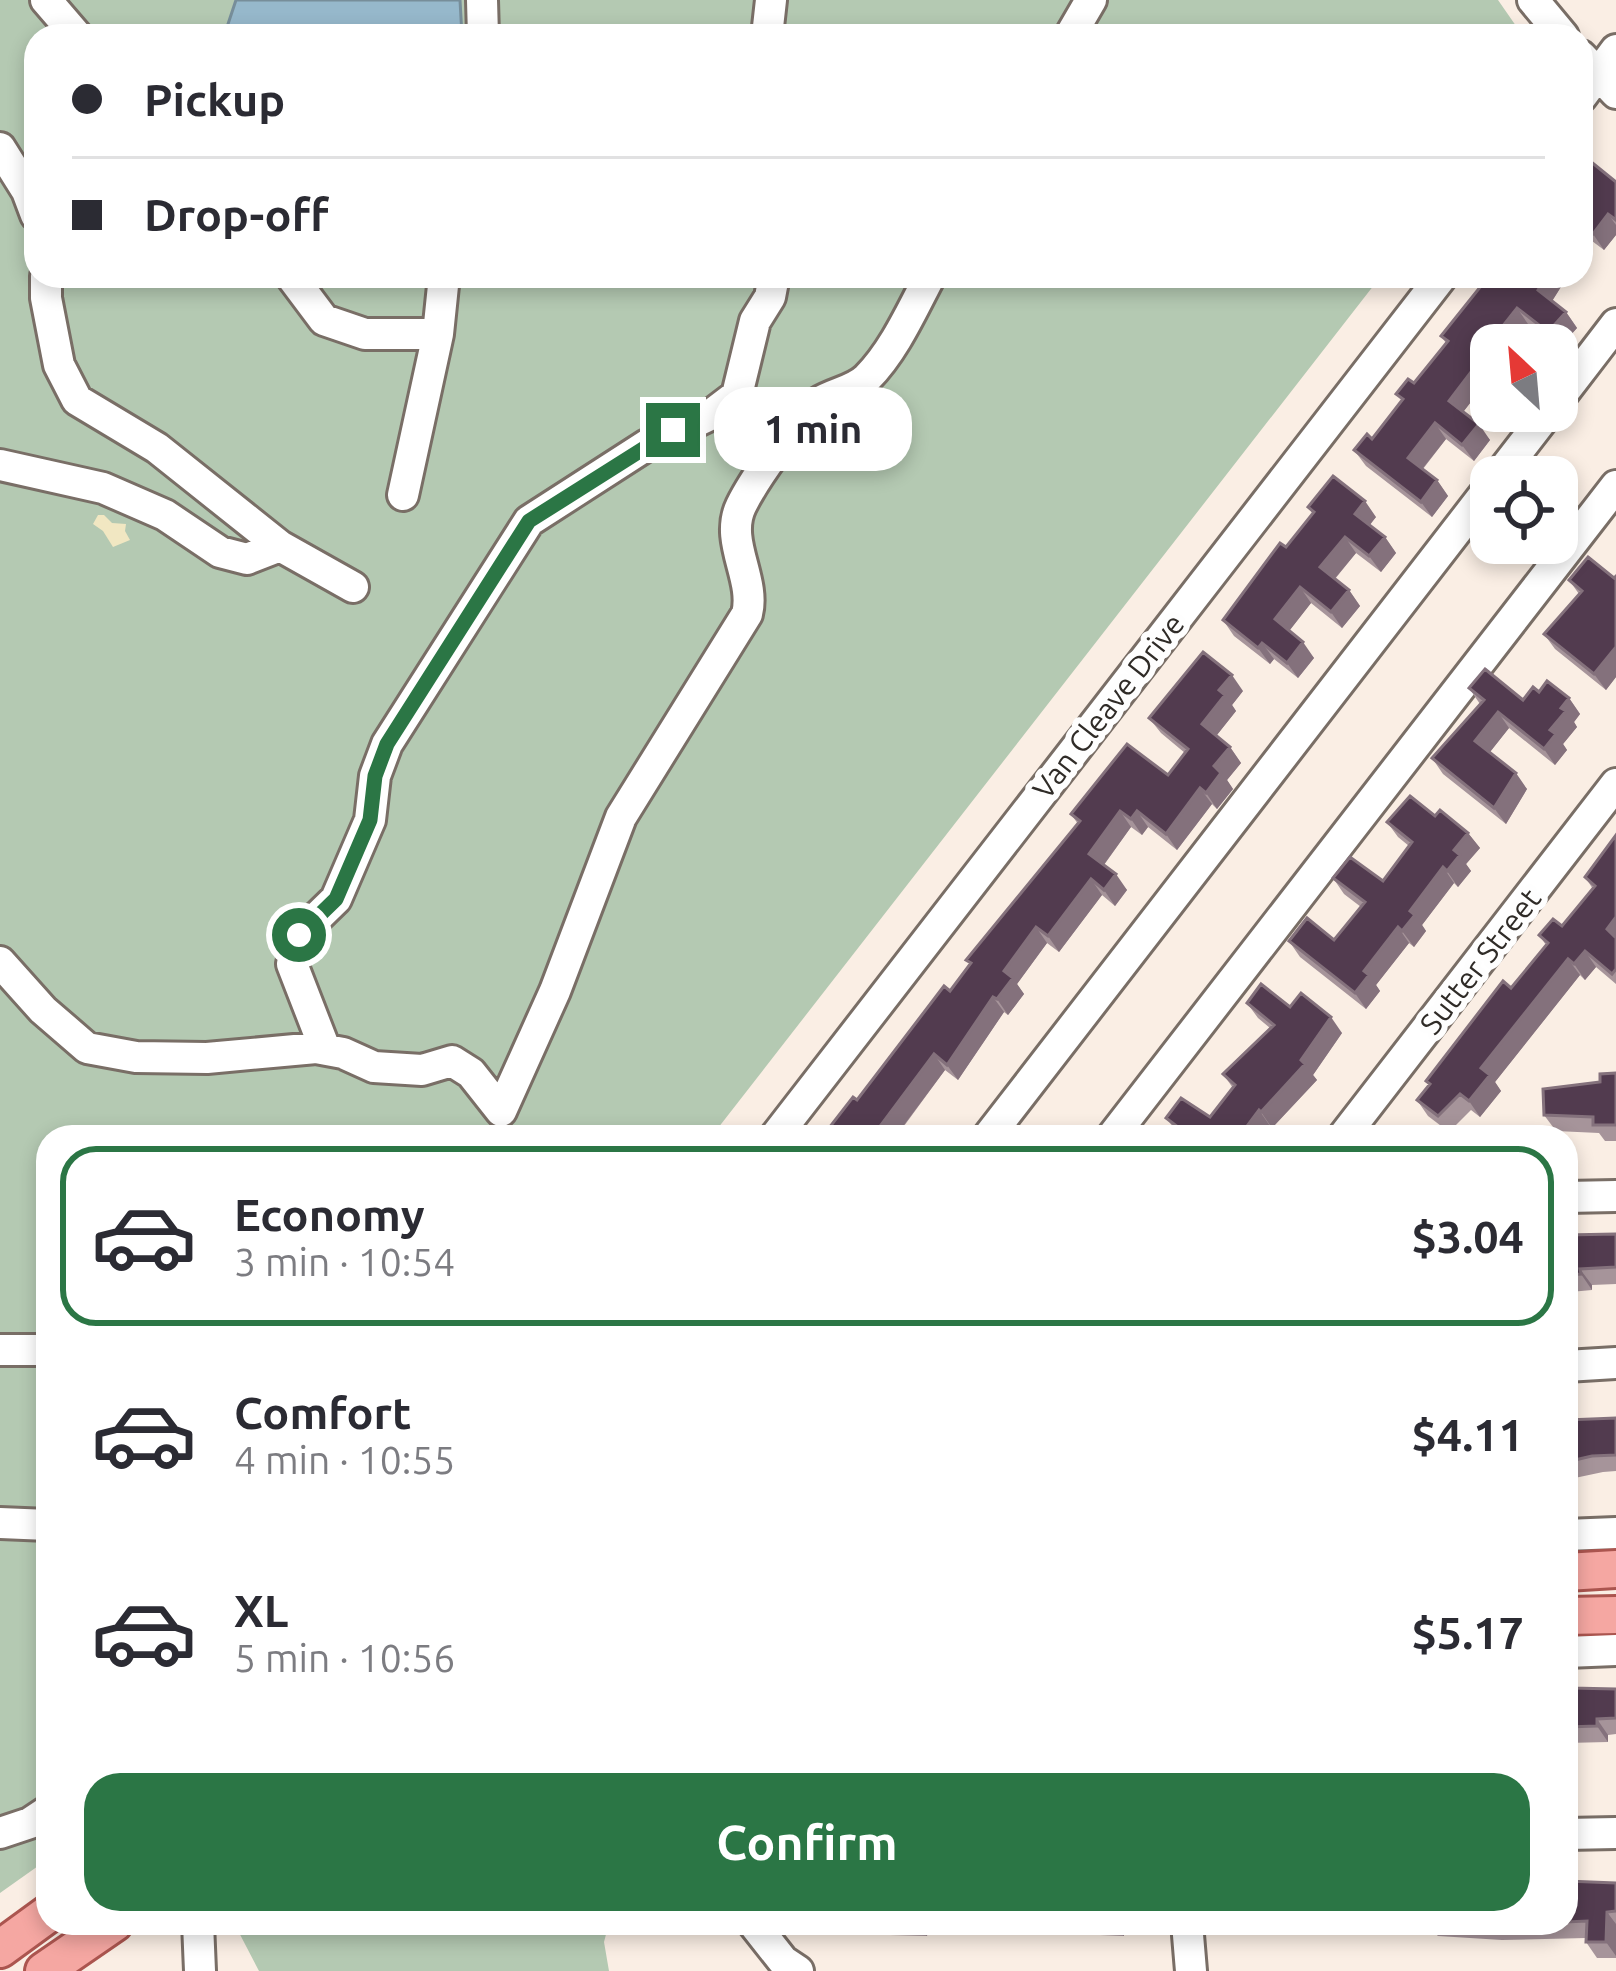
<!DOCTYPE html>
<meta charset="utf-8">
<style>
body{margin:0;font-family:Ubuntu,sans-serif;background:#f7f7f7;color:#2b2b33;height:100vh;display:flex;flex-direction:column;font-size:45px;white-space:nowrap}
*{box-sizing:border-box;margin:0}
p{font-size:39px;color:#7c7c81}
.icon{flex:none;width:66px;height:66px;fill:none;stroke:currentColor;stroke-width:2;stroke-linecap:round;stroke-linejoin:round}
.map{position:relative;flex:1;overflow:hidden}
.panel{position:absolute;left:36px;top:1125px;width:1542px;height:810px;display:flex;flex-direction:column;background:#fff;border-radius:36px;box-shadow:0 6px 18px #0003}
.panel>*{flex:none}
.hud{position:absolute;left:24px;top:24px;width:1569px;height:264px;border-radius:36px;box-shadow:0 6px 18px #0003;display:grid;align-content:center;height:264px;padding:0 48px;background:#fff}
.needle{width:78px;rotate:334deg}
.buttons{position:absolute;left:1470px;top:324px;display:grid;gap:24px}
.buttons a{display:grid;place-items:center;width:108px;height:108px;border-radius:24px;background:#fff;box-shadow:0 6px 18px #0003;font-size:60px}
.end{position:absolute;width:54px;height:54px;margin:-27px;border:15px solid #2b7645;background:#fff;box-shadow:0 0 0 6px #fff}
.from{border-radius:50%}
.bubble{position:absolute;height:84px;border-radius:36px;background:#fff;box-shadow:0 6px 18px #0003;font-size:39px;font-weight:700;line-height:84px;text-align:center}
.hud b{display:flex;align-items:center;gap:42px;height:114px;font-size:45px}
.hud b+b{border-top:3px solid #e1e1e2}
.hud i{width:30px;height:30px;background:#2b2b33}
ul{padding:21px 0 0;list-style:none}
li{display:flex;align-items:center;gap:36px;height:180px;margin:0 24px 18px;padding:0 24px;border:6px solid transparent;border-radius:36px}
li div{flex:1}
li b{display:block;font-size:45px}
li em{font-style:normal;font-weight:700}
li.selected{border-color:#2b7645}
li>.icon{width:108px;height:108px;stroke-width:1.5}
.button{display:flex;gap:24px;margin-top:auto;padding:24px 48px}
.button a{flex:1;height:138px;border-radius:36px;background:#2b7645;color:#fff;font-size:48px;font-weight:700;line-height:138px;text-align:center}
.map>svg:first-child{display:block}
.green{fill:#b4c9b2}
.sand{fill:#f1e7c2}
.water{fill:#96b8cb;stroke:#778e9a;stroke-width:3}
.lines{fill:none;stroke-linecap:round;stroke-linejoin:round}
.minor-casing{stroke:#796e66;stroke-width:36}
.major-casing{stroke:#ab554f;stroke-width:42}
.minor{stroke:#fff;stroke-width:30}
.major{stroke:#f5a7a2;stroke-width:36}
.wall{fill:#a6949a}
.shaded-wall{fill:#84717c}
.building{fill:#523b4f;stroke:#84717c;stroke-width:3}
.route{stroke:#2b7645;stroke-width:15}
.labels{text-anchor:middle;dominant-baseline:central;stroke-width:12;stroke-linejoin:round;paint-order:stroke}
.street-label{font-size:30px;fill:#2f2b27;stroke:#fefefe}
</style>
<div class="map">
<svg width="1616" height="1971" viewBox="0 0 1616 1971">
<rect width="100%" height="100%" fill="#faeee4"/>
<path class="green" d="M 0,0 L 1498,0 L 1523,36 L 36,36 L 36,276 L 1381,276 L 711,1137 L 48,1137 L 48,1859 L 0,1893 Z
M 234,1923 L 609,1923 L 604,1942 L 609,1971 L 259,1971 Z"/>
<path class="sand" d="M 98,515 L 104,515 L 112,523 L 126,524 L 125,531 L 130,540 L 113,547 L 103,531 L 93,524 Z"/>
<path class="water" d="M 236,0 L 460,0 L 462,36 L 224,36 Z"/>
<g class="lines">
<defs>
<path id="minor" d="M 46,0 L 77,36
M 482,0 L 483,36
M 1533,0 L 1563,36
M 767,36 L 771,0
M 1070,36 L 1091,0
M 1581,56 L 1616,93
M 1581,97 L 1616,50
M 0,148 L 27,191 L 36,215
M 46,276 L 46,298 L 59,365 L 77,400 L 157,448 L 280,546
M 291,276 L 324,320 L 365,334 L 438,334 L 403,495
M 438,334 L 444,276
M 1557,401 L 1616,324
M 0,465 L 103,488 L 165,515 L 220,552 L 247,559 L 280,546 L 353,587
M 1498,477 L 1549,411
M 0,962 L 43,1010 L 87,1048 L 136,1057 L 207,1058 L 316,1048 L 343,1053 L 374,1067 L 422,1070 L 452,1061 L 471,1073 L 501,1111 L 555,991 L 621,817 L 747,614 C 756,579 724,541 741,506 C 753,481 797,418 818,403 C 833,393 854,391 867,378 C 894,351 912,310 930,276
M 325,1049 L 292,964 L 299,935 L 336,899 L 370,820 L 375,776 L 387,744 L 529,521 L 647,445 L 712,414 L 737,395 L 755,321 L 770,297 L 774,276
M 775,1137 L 1442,276
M 988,1137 L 1491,486
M 1112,1137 L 1616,486
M 1343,1137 L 1616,784
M 1566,1197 L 1616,1196
M 0,1350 L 48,1350
M 1566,1366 L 1616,1363
M 0,1523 L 48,1525
M 1566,1535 L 1616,1533
M 1566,1652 L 1616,1650
M 0,1833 L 30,1823 L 48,1811
M 1566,1834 L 1616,1833
M 198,1923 L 200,1971
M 753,1923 L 783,1961 L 798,1971
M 1187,1923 L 1191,1971"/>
<path id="major" d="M 1566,1572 L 1616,1569
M 1566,1616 L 1616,1615
M 0,1949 L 48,1914
M 44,1971 L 114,1923"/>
</defs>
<use href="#minor" class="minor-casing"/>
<use href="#major" class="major-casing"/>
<use href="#minor" class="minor"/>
<use href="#major" class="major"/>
</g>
<path class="wall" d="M 1581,172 L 1616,182 L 1616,235 L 1604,250 L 1592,241 L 1584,250 L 1581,248 Z
M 1564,282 L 1552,301 L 1566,312 L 1577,328 L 1559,348 L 1528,324 L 1512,345 L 1491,345 L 1491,382 L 1488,380 L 1463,412 L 1490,440 L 1474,461 L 1446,439 L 1423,469 L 1437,480 L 1448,496 L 1432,517 L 1366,466 L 1354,450 L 1372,439 L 1402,401 L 1396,394 L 1414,383 L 1446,343 L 1441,336 Z
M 1308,507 L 1376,517 L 1369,525 L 1385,537 L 1396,553 L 1381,572 L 1356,553 L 1335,579 L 1349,590 L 1360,606 L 1342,628 L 1311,603 L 1289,631 L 1314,658 L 1298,678 L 1274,659 L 1270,664 L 1234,636 L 1223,620 L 1313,514 Z
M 1616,576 L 1616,677 L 1606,690 L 1555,649 L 1544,634 L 1579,594 L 1569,580 L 1614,578 Z
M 1469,688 L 1523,700 L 1539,692 L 1569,698 L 1580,714 L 1574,722 L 1577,727 L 1563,744 L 1567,750 L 1555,765 L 1509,728 L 1490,752 L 1527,789 L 1506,824 L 1443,774 L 1432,758 L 1480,704 Z
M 1243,691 L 1232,705 L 1236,711 L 1216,736 L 1230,747 L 1241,763 L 1227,780 L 1233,789 L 1217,809 L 1212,804 L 1177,850 L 1148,827 L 1142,835 L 1131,827 L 1104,865 L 1127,890 L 1115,906 L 1102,895 L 1059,952 L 1047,943 L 1017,984 L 1024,994 L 1008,1015 L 1004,1012 L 958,1080 L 945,1070 L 896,1137 L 857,1100 L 950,991 L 970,965 L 966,960 L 1078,824 L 1071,814 L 1168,775 L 1185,753 L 1161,733 L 1149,718 Z
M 1435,816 L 1468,833 L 1480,848 L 1466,864 L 1471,871 L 1458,887 L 1454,883 L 1422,925 L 1426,931 L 1414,947 L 1409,943 L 1376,985 L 1380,991 L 1366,1009 L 1300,957 L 1289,941 L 1334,940 L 1361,907 L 1344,894 L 1333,878 L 1383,881 L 1409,846 L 1398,837 L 1387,822 Z
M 1616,835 L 1616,984 L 1596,967 L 1585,980 L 1580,975 L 1495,1082 L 1501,1091 L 1480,1117 L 1471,1110 L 1449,1132 L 1428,1116 L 1417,1100 L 1429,1085 L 1426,1081 L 1511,988 L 1546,945 L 1539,935 L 1562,926 L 1593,889 L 1585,877 Z
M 1247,1003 L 1290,1007 L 1342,1033 L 1313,1075 L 1317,1080 L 1272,1128 L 1270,1126 L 1262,1137 L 1181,1137 L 1166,1118 L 1210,1117 L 1233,1088 L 1223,1074 L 1270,1028 L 1258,1018 Z
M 1616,1073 L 1616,1141 L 1605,1141 L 1599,1133 L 1556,1131 L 1544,1115 Z
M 1616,1234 L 1616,1284 L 1592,1285 L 1592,1290 L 1570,1292 L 1570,1301 L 1566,1301 L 1566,1235 Z
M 1566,1404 L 1576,1419 L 1616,1418 L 1616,1471 L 1603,1472 L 1570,1479 L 1566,1474 Z
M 1566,1684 L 1571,1684 L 1574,1688 L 1616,1689 L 1616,1734 L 1608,1735 L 1608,1742 L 1566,1743 Z
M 1566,1881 L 1616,1883 L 1616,1958 L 1597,1958 L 1586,1942 L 1586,1938 L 1502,1940 L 1438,1936 L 1430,1929 L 1416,1929 L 1411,1923 L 1566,1923 Z
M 836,1923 L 1124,1923 L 1124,1936 L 928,1928 L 927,1936 L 890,1935 L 883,1925 L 843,1932 Z
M 1234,1923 L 1336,1923 L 1336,1935 L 1241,1934 Z"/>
<path class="shaded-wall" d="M 1608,214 L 1616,225 L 1616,235 L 1604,250 L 1593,234 Z
M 1581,225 L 1592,241 L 1584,250 L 1581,245 Z
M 1546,276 L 1559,276 L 1564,282 L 1549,306 L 1538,290 Z
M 1517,308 L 1528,324 L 1512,345 L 1494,345 L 1491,341 Z
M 1566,312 L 1577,328 L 1559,348 L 1548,332 Z
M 1477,364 L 1488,380 L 1460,416 L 1449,401 Z
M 1435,423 L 1446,439 L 1419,473 L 1408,458 Z
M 1479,424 L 1490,440 L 1474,461 L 1462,445 Z
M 1437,480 L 1448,496 L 1432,517 L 1421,502 Z
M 1365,501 L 1376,517 L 1366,530 L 1355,514 Z
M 1345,537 L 1356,553 L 1331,583 L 1320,567 Z
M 1385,537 L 1396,553 L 1381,572 L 1369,556 Z
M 1300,587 L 1311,603 L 1286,635 L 1275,619 Z
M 1349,590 L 1360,606 L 1342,628 L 1331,612 Z
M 1303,642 L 1314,658 L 1298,678 L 1287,663 Z
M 1262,643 L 1274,659 L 1270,664 L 1258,648 Z
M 1616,647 L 1616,677 L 1606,690 L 1594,674 Z
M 1232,675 L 1243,691 L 1232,705 L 1236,711 L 1213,740 L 1202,724 L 1219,690 Z
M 1569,698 L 1580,714 L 1574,722 L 1577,727 L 1563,744 L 1567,750 L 1555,765 L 1544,749 L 1550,730 L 1561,708 Z
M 1498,712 L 1509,728 L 1486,757 L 1475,741 Z
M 1230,747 L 1241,763 L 1227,780 L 1233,789 L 1217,809 L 1206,793 L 1214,766 Z
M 1516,773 L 1527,789 L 1506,824 L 1494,808 Z
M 1200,788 L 1212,804 L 1177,850 L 1166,834 Z
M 1120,811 L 1131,827 L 1100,870 L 1089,854 Z
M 1137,811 L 1148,827 L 1142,835 L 1131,819 Z
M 1468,833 L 1480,848 L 1466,864 L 1471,871 L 1458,887 L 1447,871 L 1454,850 Z
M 1443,867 L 1454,883 L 1422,925 L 1426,931 L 1414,947 L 1402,931 L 1410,911 Z
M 1116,874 L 1127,890 L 1115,906 L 1104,890 Z
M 1091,879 L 1102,895 L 1059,952 L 1048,936 Z
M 1616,917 L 1616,942 L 1607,929 Z
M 1036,927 L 1047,943 L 1017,984 L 1024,994 L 1008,1015 L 997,999 L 1004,971 Z
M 1398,927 L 1409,943 L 1376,985 L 1380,991 L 1366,1009 L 1355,993 L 1364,971 Z
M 1585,951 L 1596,967 L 1585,980 L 1574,964 Z
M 1568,959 L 1580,975 L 1495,1082 L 1501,1091 L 1480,1117 L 1469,1101 L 1481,1068 Z
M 993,997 L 1004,1012 L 958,1080 L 947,1065 Z
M 1331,1017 L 1342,1033 L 1313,1075 L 1317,1080 L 1272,1128 L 1261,1112 L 1301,1060 Z
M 934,1054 L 945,1070 L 895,1137 L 881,1125 Z
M 1259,1110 L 1270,1126 L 1262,1137 L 1239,1137 Z
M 1580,1269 L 1592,1285 L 1592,1290 L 1581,1274 Z
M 1566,1404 L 1576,1419 L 1567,1420 Z
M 1597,1719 L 1608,1735 L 1608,1742 L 1597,1726 Z
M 1607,1912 L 1616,1924 L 1616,1956 L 1606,1942 Z
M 918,1923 L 924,1923 L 928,1928 L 927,1936 Z
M 1115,1923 L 1124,1923 L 1124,1936 Z
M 1328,1923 L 1336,1923 L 1336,1935 Z"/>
<path class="building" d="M 1590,161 L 1616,182 L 1616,220 L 1608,214 L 1593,234 L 1581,225 L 1581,172 Z
M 1489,276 L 1546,276 L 1538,290 L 1566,312 L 1548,332 L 1517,308 L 1491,341 L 1497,345 L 1491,345 L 1491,375 L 1477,364 L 1449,401 L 1479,424 L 1462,445 L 1435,423 L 1408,458 L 1437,480 L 1421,502 L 1354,450 L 1367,434 L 1372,439 L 1403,399 L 1396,394 L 1408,379 L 1414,383 L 1448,341 L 1441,336 Z
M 1333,476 L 1365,501 L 1355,514 L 1385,537 L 1369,556 L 1345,537 L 1320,567 L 1349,590 L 1331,612 L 1300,587 L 1275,619 L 1303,642 L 1287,663 L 1262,643 L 1258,648 L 1223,620 L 1280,543 L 1286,547 L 1314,512 L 1308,507 Z
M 1588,557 L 1614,578 L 1616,576 L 1616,647 L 1594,674 L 1544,634 L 1582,591 L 1569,580 Z
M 1203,652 L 1232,675 L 1219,690 L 1225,695 L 1202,724 L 1230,747 L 1214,766 L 1221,773 L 1206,793 L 1200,788 L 1166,834 L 1137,811 L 1131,819 L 1120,811 L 1089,854 L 1116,874 L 1104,890 L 1091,879 L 1048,936 L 1036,927 L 1004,971 L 1013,978 L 997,999 L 993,997 L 947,1065 L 934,1054 L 881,1125 L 896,1137 L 822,1137 L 853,1097 L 857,1100 L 944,986 L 950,991 L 971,963 L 966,960 L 1080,821 L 1071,814 L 1127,744 L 1168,775 L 1188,749 L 1149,718 Z
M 1485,669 L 1523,700 L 1533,687 L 1539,692 L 1547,681 L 1569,698 L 1561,708 L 1566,711 L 1550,730 L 1556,734 L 1544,749 L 1498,712 L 1475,741 L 1516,773 L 1494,808 L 1432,758 L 1484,700 L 1469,688 Z
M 1410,796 L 1435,816 L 1440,810 L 1468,833 L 1454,850 L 1460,855 L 1447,871 L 1443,867 L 1410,911 L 1415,915 L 1402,931 L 1398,927 L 1364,971 L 1369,975 L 1355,993 L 1289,941 L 1307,918 L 1334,940 L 1365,902 L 1333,878 L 1350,857 L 1383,881 L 1412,842 L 1387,822 Z
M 1616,835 L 1616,917 L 1607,929 L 1616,938 L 1616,969 L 1612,974 L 1585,951 L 1574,964 L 1568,959 L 1481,1068 L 1490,1075 L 1469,1101 L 1460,1094 L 1438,1116 L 1417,1100 L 1430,1084 L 1426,1081 L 1503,981 L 1511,988 L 1548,943 L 1539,935 L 1553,919 L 1562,926 L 1595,886 L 1585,877 Z
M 1261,984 L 1290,1007 L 1301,993 L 1331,1017 L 1301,1060 L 1305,1064 L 1261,1112 L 1259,1110 L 1239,1137 L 1191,1137 L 1166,1118 L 1181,1098 L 1210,1117 L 1235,1085 L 1223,1074 L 1274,1025 L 1247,1003 Z
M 1616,1073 L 1616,1125 L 1593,1125 L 1593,1117 L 1544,1115 L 1543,1089 L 1600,1082 L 1600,1074 Z
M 1616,1234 L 1616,1267 L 1580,1269 L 1581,1274 L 1566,1275 L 1566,1235 Z
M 1566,1410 L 1567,1420 L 1616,1418 L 1616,1455 L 1592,1456 L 1566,1462 Z
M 1566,1684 L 1571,1684 L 1571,1688 L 1616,1689 L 1616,1718 L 1597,1719 L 1597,1726 L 1566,1727 Z
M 1566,1881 L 1616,1883 L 1616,1911 L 1607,1912 L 1606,1942 L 1586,1942 L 1587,1921 L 1566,1922 Z"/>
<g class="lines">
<path class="route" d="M 299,935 L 336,899 L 370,820 L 375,776 L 387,744 L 529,521 L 673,430"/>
</g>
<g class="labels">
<g class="street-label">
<text transform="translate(1108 706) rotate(-52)">Van Cleave Drive</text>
<text transform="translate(1480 961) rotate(-52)">Sutter Street</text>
</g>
</g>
</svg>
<div class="buttons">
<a><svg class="needle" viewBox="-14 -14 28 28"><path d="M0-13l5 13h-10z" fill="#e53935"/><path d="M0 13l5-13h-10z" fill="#7c7c81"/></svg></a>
<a><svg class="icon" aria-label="locate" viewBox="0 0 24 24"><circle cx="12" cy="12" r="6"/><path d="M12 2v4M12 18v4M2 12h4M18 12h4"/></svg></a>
</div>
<i class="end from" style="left:299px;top:935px"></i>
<i class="end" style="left:673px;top:430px"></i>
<div class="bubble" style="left:714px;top:387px;width:198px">1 min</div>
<div class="hud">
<b><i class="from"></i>Pickup</b>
<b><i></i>Drop-off</b>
</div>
<section class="panel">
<ul>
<li class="selected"><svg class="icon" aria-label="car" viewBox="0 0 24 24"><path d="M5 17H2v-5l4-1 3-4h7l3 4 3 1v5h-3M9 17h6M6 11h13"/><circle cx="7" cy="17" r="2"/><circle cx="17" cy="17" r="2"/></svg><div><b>Economy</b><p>3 min · 10:54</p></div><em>$3.04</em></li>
<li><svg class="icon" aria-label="car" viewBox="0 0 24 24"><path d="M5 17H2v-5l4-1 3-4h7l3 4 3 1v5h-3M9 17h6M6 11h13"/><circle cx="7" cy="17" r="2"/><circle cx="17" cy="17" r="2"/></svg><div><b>Comfort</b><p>4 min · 10:55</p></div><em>$4.11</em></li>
<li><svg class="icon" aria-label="car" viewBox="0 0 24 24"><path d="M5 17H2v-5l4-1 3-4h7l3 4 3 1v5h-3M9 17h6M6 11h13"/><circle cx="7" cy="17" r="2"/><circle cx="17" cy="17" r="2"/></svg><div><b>XL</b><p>5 min · 10:56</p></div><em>$5.17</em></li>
</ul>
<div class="button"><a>Confirm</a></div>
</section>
</div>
